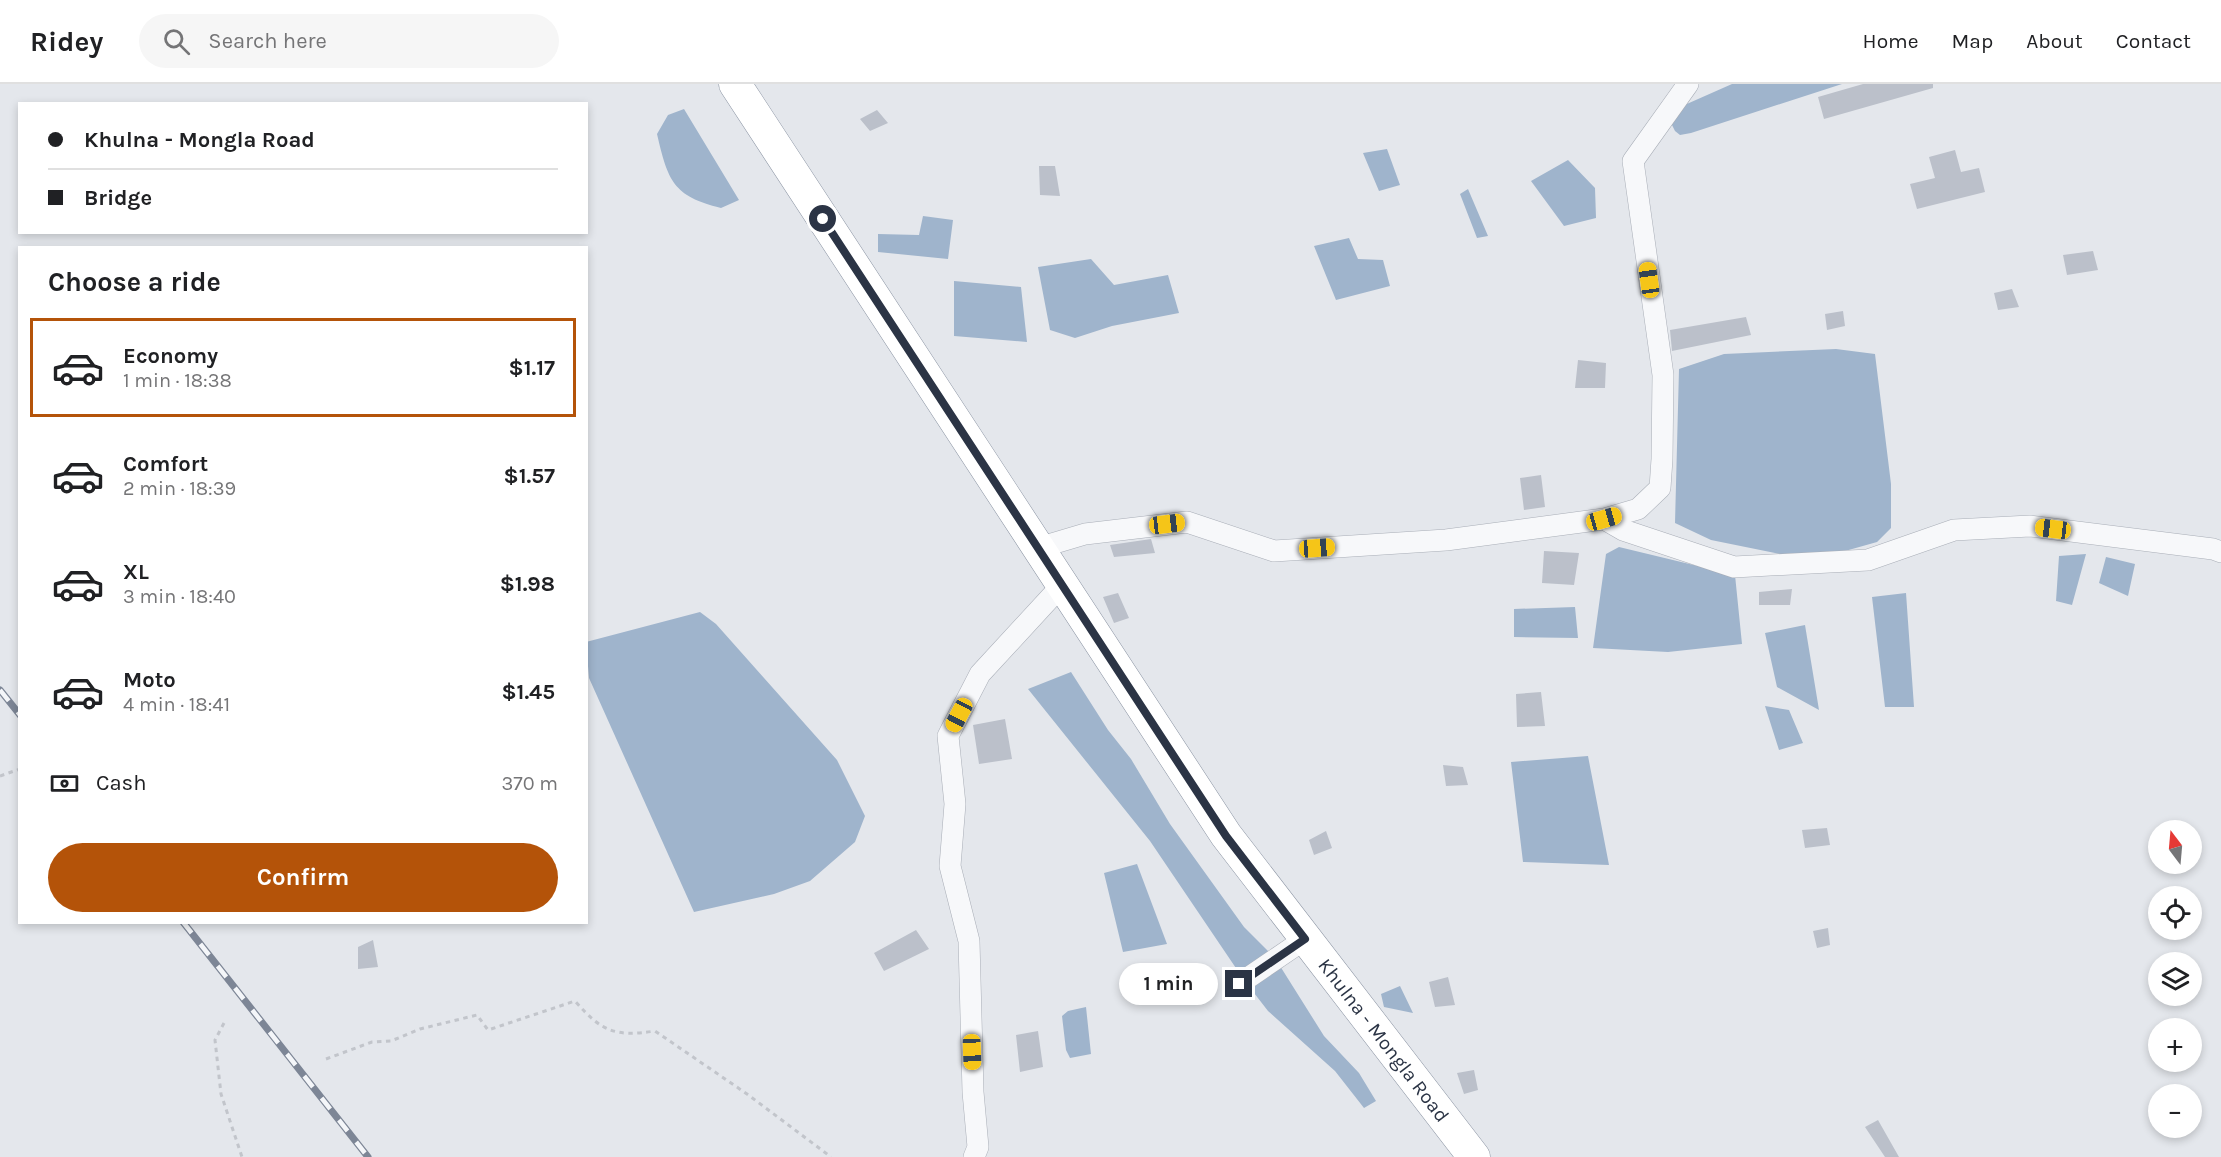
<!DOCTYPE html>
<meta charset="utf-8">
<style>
body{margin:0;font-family:Karla,sans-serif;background:#f6f6f6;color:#202124;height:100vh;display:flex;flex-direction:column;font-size:22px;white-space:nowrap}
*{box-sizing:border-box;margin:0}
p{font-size:20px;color:#757577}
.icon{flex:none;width:33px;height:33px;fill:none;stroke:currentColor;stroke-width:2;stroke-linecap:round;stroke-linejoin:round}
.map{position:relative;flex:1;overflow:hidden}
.sheet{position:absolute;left:18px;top:162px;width:570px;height:678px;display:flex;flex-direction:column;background:#fff;border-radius:0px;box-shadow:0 3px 9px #0003}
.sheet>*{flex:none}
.banner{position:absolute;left:18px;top:18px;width:570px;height:132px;border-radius:0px;box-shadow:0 3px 9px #0003;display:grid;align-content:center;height:132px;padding:0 30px;background:#fff}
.needle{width:39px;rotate:344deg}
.fabs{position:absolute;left:2148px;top:736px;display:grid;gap:12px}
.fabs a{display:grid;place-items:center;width:54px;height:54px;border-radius:50%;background:#fff;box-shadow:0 3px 9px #0003;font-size:30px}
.end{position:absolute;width:27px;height:27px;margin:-14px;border:8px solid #2b3445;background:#fff;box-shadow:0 0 0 3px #fff}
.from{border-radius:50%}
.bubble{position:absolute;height:42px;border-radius:21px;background:#fff;box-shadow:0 3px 9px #0003;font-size:20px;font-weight:700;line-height:42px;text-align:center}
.car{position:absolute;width:18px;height:36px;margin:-18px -9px;border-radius:8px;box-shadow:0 0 4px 2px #0007;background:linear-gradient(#f5c518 24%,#345 0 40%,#f5c518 0 76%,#345 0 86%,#f5c518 0)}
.banner b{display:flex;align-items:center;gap:21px;height:57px;font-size:22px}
.banner b+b{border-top:2px solid #e0e0e0}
.banner i{width:15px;height:15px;background:#202124}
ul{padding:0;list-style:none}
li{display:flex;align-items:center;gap:18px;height:99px;margin:0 12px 9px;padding:0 18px;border:3px solid transparent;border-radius:0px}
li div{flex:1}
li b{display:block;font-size:22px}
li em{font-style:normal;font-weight:700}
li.selected{border-color:#b45309}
li>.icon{width:54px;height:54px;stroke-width:1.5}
h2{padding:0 30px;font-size:27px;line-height:72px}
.pay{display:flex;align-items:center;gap:15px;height:66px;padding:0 30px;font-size:22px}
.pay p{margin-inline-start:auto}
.action{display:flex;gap:12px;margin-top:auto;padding:12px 30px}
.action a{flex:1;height:69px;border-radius:36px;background:#b45309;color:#fff;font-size:24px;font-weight:700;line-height:69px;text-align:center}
header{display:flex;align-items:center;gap:36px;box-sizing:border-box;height:84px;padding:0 30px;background:#fff;border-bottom:2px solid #e0e0e0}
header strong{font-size:28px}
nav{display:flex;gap:33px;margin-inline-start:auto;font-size:21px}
.search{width:420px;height:54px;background:#f6f6f6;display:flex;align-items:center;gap:15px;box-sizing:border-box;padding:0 21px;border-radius:33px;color:#757577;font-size:22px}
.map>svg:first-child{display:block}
.water{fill:#9fb4cc}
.building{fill:#bbc0ca}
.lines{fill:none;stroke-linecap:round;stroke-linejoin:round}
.minor-casing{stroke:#a9aeb7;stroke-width:22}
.highway-casing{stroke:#8b94a3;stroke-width:33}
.path{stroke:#c2c5cb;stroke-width:3;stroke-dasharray:4.5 4.5;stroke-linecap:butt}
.minor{stroke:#f7f8fa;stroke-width:21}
.highway{stroke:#fff;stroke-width:32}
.rail-casing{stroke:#7d8696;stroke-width:7}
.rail{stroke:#f4f6f9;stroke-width:4.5;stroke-dasharray:14;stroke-linecap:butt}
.route{stroke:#2b3445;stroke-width:8}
.labels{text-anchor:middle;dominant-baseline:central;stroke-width:4.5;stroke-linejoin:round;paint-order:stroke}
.street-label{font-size:20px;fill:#2b3445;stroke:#f4f6f9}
</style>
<header>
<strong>Ridey</strong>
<div class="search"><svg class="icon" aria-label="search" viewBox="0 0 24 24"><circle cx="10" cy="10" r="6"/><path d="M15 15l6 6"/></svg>Search here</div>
<nav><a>Home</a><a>Map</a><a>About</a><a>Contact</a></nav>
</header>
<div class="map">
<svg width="2221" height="1073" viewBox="0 0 2221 1073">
<rect width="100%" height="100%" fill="#e4e7ec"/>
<path class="water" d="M 1732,0 L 1842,0 L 1691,49 L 1680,51 L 1675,47 L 1671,39 L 1680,23 Z
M 684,25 L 739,116 L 721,124 C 673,112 668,97 657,50 L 668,31 Z
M 1387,65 L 1400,101 L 1379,107 L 1363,69 Z
M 1568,76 L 1595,104 L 1596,134 L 1564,142 L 1531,97 Z
M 1468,105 L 1488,152 L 1477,154 L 1460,110 Z
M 923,132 L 953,136 L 948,175 L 878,168 L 878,150 L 919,151 Z
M 1349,154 L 1358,175 L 1383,176 L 1390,202 L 1336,216 L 1314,162 Z
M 1091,175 L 1114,201 L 1168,191 L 1179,229 L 1112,242 L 1075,254 L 1050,246 L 1038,183 Z
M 954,197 L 1021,203 L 1027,258 L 954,252 Z
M 1836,265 L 1875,270 L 1891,400 L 1891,444 L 1877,458 L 1838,469 L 1780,470 L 1711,456 L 1675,439 L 1679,285 L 1724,270 Z
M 1619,463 L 1735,491 L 1742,560 L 1668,568 L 1593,564 L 1606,470 Z
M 2086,470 L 2072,521 L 2056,517 L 2059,472 Z
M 2106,473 L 2135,480 L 2128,512 L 2099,499 Z
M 1906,509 L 1914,623 L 1885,623 L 1872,513 Z
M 1575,523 L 1578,554 L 1514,553 L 1514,525 Z
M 700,528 L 716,540 L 837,676 L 865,732 L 855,758 L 810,797 L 774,810 L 694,828 L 589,594 L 586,558 Z
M 1805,541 L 1819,626 L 1777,603 L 1765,549 Z
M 1071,588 L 1108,646 L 1131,675 L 1170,740 L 1244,843 L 1275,874 L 1324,952 L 1359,989 L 1376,1017 L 1364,1024 L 1335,987 L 1268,927 L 1244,896 L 1150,757 L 1028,605 Z
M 1765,622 L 1789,626 L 1803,659 L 1779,666 Z
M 1588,672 L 1609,781 L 1523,778 L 1511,678 Z
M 1137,780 L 1167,860 L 1123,868 L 1104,789 Z
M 1400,902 L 1413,929 L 1384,923 L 1381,910 Z
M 1086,923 L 1091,970 L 1070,974 L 1066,966 L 1062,932 L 1068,927 Z"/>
<path class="building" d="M 1863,0 L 1933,0 L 1933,4 L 1824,35 L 1818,13 Z
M 877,26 L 888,39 L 870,47 L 860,35 Z
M 1955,66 L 1961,88 L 1979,84 L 1985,108 L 1917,125 L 1910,100 L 1935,94 L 1929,73 Z
M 1039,82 L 1055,82 L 1060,112 L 1040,111 Z
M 2093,167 L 2098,186 L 2067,191 L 2063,171 Z
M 2012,205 L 2019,223 L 1998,226 L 1994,209 Z
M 1843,227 L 1845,242 L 1827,246 L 1825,230 Z
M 1746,233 L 1751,251 L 1672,267 L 1670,246 Z
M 1578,276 L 1606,279 L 1605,304 L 1575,304 Z
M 1541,391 L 1545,423 L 1524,426 L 1520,394 Z
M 1151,455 L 1155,469 L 1114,473 L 1110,461 Z
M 1544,467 L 1579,469 L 1574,501 L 1542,499 Z
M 1792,505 L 1790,521 L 1759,521 L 1759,508 Z
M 1118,509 L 1129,534 L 1114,539 L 1103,513 Z
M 1541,608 L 1545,642 L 1517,643 L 1516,610 Z
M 1005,635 L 1012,675 L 979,680 L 973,641 Z
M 1443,681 L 1463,683 L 1468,701 L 1446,702 Z
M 1827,744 L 1830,761 L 1805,764 L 1802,746 Z
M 1326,747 L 1332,764 L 1314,771 L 1309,756 Z
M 1828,844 L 1830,861 L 1817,864 L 1813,847 Z
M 916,846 L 929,865 L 884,887 L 874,869 Z
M 373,856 L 378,883 L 358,885 L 358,863 Z
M 1448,893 L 1455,921 L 1435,923 L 1429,898 Z
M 1038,947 L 1043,983 L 1020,988 L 1016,951 Z
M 1474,986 L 1478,1006 L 1464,1010 L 1457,989 Z
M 1878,1036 L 1899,1073 L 1885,1073 L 1865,1043 Z"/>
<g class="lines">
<defs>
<path id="minor" d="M 1688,0 L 1633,77 L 1663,291 L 1662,375 L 1660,404 L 1638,425 L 1604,435 L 1623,446 L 1734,483 L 1868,476 L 1954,446 L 2030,442 L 2213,465 L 2221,468
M 1038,464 L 1085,450 L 1187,438 L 1274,467 L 1446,456 L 1604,435
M 1239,900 L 1305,855
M 974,1073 L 978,1063 L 973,1008 L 969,857 L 950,782 L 955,720 L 948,652 L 980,590 L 1062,501"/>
<g id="highway">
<path id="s1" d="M 735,0 L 1226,751 L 1474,1073"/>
</g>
</defs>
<use href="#minor" class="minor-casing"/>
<use href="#highway" class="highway-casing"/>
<path class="path" d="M 0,692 L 20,685
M 224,939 L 215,956 L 221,1010 L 242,1073
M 326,975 L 372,958 L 391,957 L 420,945 L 477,931 L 488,946 L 575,917 C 602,948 615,953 655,947 L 747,1010 L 831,1073"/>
<use href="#minor" class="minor"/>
<use href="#highway" class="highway"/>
<defs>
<path id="rail" d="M 0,606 L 20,631
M 183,838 L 368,1073"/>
</defs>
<use href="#rail" class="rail-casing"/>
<use href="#rail" class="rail"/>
</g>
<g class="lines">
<path class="route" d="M 823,135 L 1226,752 L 1305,855 L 1239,900"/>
</g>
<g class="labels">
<g class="street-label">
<text stroke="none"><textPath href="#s1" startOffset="1156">Khulna - Mongla Road</textPath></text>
</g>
</g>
</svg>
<div class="fabs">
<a><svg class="needle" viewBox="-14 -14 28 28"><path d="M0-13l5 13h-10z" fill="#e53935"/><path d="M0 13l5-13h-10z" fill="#757577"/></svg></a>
<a><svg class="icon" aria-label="locate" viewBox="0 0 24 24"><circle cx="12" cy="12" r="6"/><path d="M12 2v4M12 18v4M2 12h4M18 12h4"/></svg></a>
<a><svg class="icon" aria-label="layers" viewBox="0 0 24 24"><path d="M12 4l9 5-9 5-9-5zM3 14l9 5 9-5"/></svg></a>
<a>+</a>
<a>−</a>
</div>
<i class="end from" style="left:823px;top:135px"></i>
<i class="end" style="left:1239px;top:900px"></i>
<div class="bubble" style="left:1119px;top:879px;width:99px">1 min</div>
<i class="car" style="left:1649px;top:196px;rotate:352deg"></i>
<i class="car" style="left:1604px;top:435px;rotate:74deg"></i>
<i class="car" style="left:1167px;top:440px;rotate:83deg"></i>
<i class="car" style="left:2053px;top:445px;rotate:277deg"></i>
<i class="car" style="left:1317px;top:464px;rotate:86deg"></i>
<i class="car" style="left:959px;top:631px;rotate:208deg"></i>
<i class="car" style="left:972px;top:968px;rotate:178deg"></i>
<div class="banner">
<b><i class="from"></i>Khulna - Mongla Road</b>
<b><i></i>Bridge</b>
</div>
<section class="sheet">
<h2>Choose a ride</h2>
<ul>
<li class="selected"><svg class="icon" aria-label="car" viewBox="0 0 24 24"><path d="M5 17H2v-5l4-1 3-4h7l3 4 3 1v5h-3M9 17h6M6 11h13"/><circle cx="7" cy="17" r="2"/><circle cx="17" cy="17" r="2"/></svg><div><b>Economy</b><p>1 min · 18:38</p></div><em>$1.17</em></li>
<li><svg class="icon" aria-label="car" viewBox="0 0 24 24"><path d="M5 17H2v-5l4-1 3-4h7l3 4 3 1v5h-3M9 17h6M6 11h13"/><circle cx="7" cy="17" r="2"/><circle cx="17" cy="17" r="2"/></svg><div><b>Comfort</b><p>2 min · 18:39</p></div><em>$1.57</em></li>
<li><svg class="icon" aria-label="car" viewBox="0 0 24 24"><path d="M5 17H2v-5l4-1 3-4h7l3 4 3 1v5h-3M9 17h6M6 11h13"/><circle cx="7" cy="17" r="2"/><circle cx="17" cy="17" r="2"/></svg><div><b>XL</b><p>3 min · 18:40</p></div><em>$1.98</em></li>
<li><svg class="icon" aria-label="car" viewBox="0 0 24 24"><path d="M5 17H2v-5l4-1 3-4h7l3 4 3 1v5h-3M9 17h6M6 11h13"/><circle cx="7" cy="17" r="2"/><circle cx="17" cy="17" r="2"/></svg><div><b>Moto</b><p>4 min · 18:41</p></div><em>$1.45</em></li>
</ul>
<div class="pay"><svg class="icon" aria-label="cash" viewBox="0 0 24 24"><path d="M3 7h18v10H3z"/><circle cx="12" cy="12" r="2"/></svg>Cash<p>370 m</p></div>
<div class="action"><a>Confirm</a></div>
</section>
</div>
